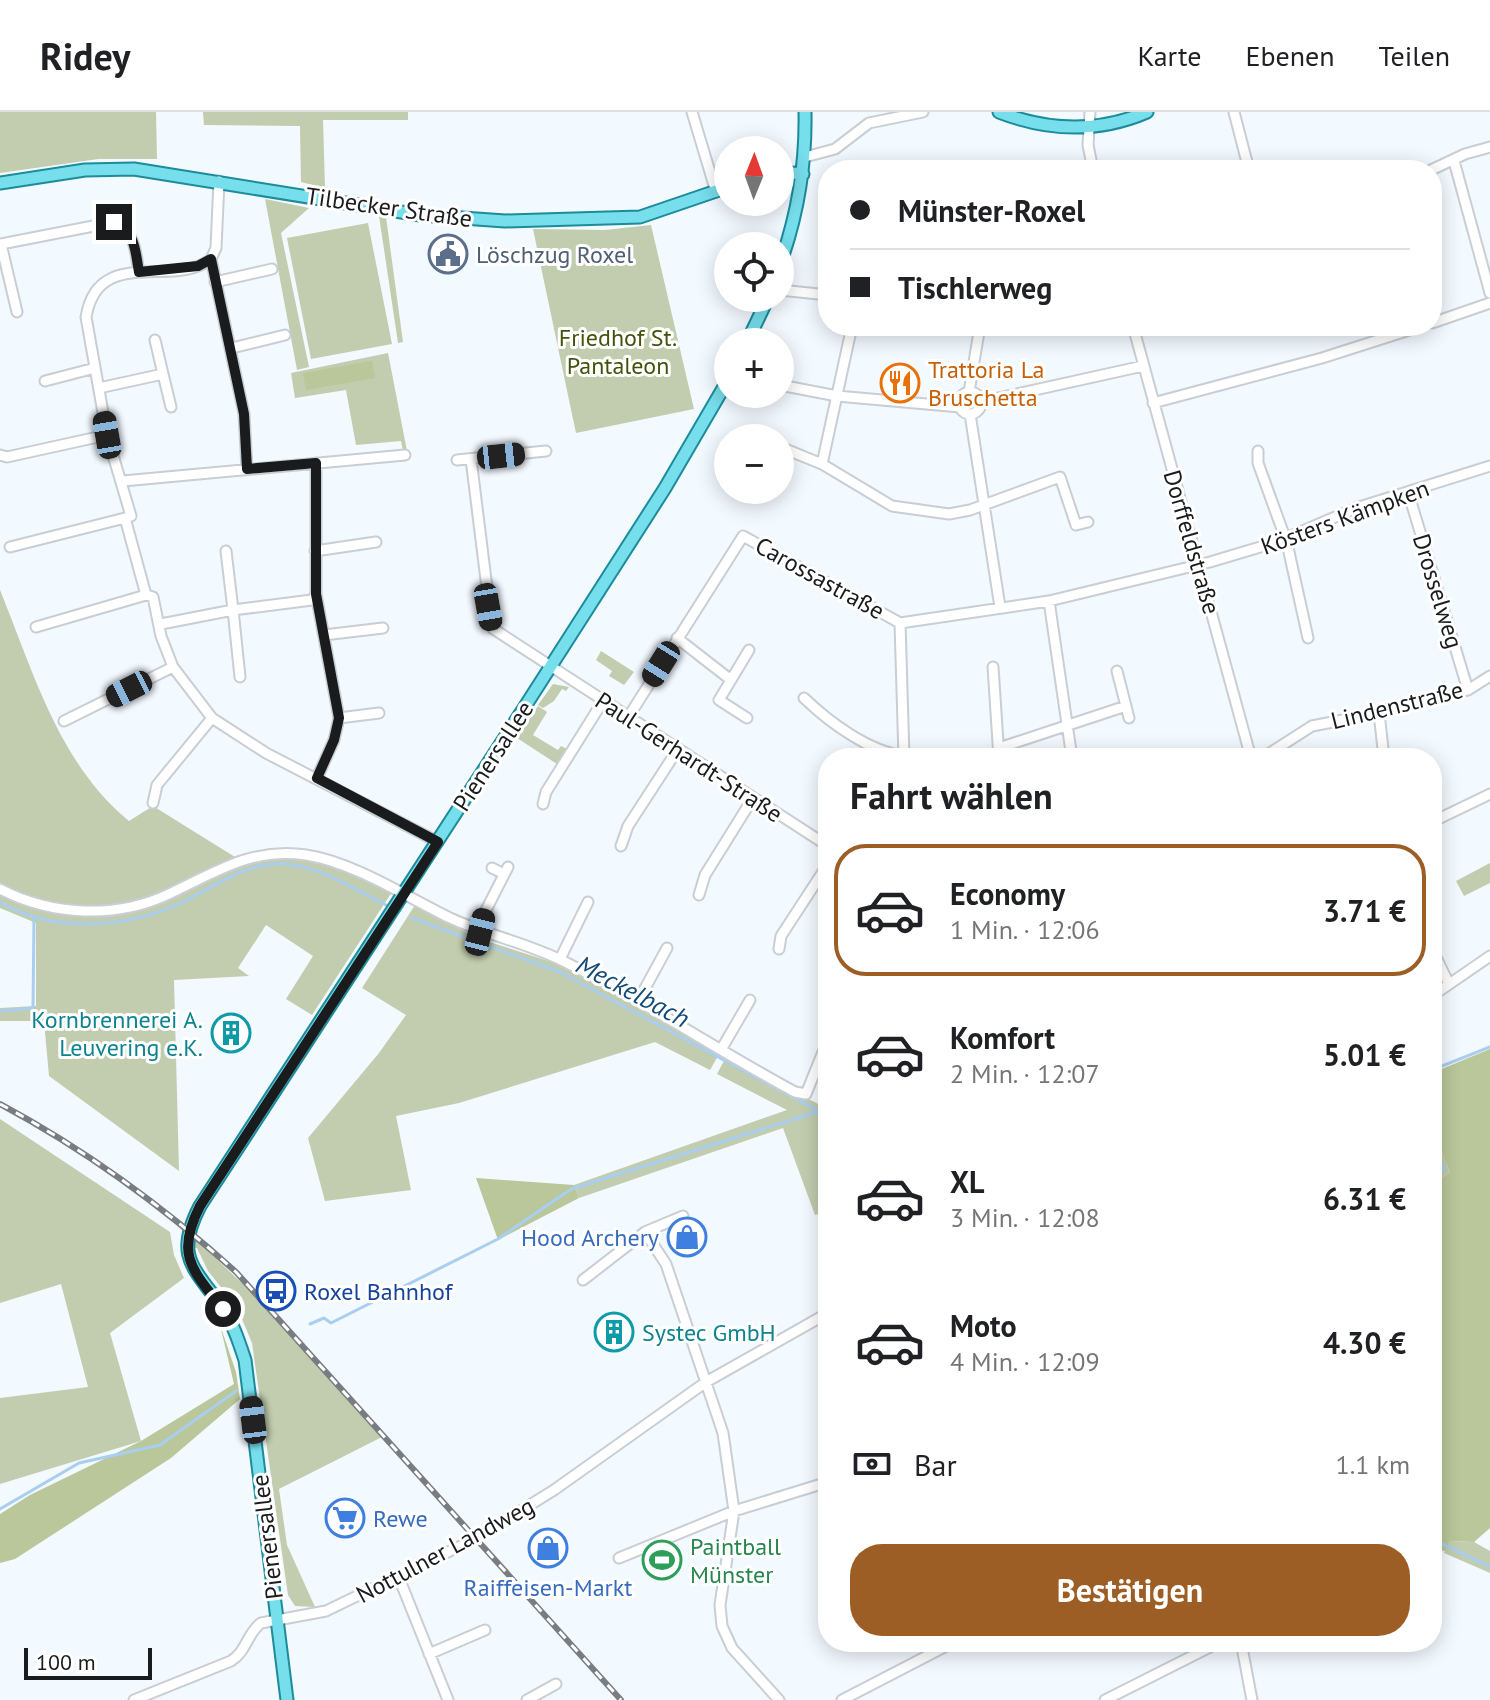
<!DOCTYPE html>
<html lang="de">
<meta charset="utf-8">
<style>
body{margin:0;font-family:"PT Sans",sans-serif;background:#f2f2f2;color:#202124;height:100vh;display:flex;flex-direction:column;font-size:30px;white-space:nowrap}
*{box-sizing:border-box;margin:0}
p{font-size:26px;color:#757577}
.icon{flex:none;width:44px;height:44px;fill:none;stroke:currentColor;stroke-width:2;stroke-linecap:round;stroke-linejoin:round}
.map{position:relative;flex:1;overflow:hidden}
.side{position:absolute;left:818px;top:636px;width:624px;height:904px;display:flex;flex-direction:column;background:#fff;border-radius:32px;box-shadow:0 4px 20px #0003}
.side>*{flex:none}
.banner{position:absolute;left:818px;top:48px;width:624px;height:176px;border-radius:32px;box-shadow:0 4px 20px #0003;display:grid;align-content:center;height:176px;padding:0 32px;background:#fff}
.needle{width:52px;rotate:1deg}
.buttons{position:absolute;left:714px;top:24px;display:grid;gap:16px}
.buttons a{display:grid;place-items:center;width:80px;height:80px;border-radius:50%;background:#fff;box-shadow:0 4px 20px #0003;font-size:40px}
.scale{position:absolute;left:24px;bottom:20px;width:128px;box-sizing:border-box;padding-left:8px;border:4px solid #191b1d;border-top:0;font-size:22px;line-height:28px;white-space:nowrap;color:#191b1d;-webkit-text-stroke:6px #fff;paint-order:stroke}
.end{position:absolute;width:36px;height:36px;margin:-18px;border:10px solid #191b1d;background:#fff;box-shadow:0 0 0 4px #fff}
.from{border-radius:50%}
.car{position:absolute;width:24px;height:48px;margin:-24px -12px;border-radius:10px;box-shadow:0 0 6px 2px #0007;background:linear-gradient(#222 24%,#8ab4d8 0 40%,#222 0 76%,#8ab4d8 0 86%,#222 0)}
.banner b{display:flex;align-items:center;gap:28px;height:76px;font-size:30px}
.banner b+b{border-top:2px solid #e0e0e0}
.banner i{width:20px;height:20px;background:#202124}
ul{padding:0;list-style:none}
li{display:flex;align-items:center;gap:24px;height:132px;margin:0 16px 12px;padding:0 16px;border:4px solid transparent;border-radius:32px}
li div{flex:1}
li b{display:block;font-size:30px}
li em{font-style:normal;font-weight:600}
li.current{border-color:#9d5e25}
li>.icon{width:72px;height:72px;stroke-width:1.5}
h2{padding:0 32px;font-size:36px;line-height:96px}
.pay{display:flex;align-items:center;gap:20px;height:88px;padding:0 32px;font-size:30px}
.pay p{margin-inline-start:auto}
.action{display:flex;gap:16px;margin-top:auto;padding:16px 32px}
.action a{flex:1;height:92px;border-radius:32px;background:#9d5e25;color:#fff;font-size:32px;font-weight:600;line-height:92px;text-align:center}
header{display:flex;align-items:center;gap:48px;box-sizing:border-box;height:112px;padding:0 40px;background:#fff;border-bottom:2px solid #e0e0e0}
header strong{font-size:38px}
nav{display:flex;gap:44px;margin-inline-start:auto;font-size:28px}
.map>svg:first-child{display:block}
.green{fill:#c2ccae}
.forest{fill:#b9c79a}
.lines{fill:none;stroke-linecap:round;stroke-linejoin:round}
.stream{stroke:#a9cef0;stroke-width:3}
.minor-casing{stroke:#c8ced4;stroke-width:13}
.major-casing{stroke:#1c8b9a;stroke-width:15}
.minor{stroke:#fff;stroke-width:9}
.major{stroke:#77deeb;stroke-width:11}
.rail-casing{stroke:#797d81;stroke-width:6}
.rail{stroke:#fff;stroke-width:3;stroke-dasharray:9;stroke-linecap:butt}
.route{stroke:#191b1d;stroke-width:10}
.labels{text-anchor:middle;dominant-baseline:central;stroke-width:6;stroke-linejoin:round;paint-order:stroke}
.street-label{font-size:24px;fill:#191b1d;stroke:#fff}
.service-label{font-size:24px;fill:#4e5e75;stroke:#fff;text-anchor:start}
.park-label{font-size:24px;fill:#43520b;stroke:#fff}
.food-label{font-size:24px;fill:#c56008;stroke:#fff;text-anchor:start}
.culture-label{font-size:24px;fill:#0d838f;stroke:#fff;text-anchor:end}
.shop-label{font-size:24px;fill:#366cbe;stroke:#fff;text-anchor:end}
.transit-label{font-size:24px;fill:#164399;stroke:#fff;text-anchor:start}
.leisure-label{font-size:24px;fill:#27864d;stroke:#fff;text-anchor:start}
.water-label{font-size:26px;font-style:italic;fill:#134b76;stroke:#fff}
</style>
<header>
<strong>Ridey</strong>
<nav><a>Karte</a><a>Ebenen</a><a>Teilen</a></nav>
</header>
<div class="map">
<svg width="1490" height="1588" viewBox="0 0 1490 1588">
<rect width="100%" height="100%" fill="#f2f9ff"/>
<path class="green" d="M 0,0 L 156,0 L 157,47 L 98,47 L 0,61 Z
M 203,0 L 408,0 L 408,8 L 323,8 L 325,76 L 301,70 L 300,14 L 204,13 Z
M 265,87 L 309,96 L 281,121 L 309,255 L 297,258 Z
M 379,104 L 386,105 L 403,230 L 398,231 Z
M 368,111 L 392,232 L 311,247 L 287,126 Z
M 651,113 L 694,297 L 576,321 L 533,117 L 605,118 Z
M 388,241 L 407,339 L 403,339 L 401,329 L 356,333 L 346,278 L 295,286 L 291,261 Z
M 0,478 C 33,559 59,652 129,709 L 153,694 L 235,745 C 180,779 112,807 46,792 C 31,789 14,779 0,773 Z
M 601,539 L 634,560 L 624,573 L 609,564 L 612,559 L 596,548 Z
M 553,572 L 569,575 L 566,579 L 562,577 L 554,589 L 543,596 L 538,593 Z
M 538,594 L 547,600 L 533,623 L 558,638 L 561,634 L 567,637 L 557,652 L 517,626 Z
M 297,745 L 325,751 L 392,780 L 312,903 L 286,887 L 313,844 L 266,813 L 238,856 L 249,864 L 174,868 L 179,1059 L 49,964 L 44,909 L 0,909 L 0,896 L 36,894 L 36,811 L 0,796 L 0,780 L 44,799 L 124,800 L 243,750 Z
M 1490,751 L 1490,771 L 1464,784 L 1456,769 Z
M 415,793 L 477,826 L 558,852 L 722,937 L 710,958 L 655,930 L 459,991 L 396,1004 L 411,1078 L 325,1089 L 308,1026 L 379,941 L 406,903 L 362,876 Z
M 726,945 L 828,997 L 828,1099 L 815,1103 L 783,1016 L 579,1086 L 574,1073 L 787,998 L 717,962 Z
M 0,1007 L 170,1120 L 174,1143 L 184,1166 L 110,1221 L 141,1329 L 0,1372 L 0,1286 L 88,1275 L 61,1172 L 0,1191 Z
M 1435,1022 L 1450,1060 L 1432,1073 L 1432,1023 Z
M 192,1124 L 264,1192 L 382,1325 L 279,1377 L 287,1433 L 315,1495 L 295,1494 L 288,1483 L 252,1231 L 237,1195 L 208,1159 L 197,1136 L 191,1135 Z
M 1448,1429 L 1474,1430 L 1490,1439 L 1490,1461 L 1444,1441 Z"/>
<path class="forest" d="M 372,249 L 375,266 L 306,278 L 303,261 Z
M 1490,937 L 1490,1416 L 1474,1430 L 1449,1429 L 1445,1439 L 1432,1437 L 1432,1073 L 1450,1060 L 1432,1016 L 1432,961 Z
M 476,1066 L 574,1073 L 579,1086 L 498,1128 Z
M 220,1213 L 236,1260 L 240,1287 L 171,1346 L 15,1447 L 0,1451 L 0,1402 L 30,1383 L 141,1329 L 234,1272 Z"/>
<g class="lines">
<path class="stream" d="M 0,790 C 53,822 129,816 183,790 C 210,777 242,754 273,752 C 313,749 351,776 386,793
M 412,806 L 560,860 L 828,1004
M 0,899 L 33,896 L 34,805
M 1432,958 L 1490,935
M 1432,1027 L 1444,1057 L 1432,1069
M 310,1212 L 324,1206 L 331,1211 L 498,1127 L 571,1077 L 817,1000
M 0,1397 L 79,1351 L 160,1333 L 236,1279
M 1432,1427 L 1490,1455"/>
<defs>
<path id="minor" d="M 692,0 L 716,80
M 1090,0 L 1088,33 L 1093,58
M 1234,0 L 1249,58
M 805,45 L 835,37 L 869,11 L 923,0
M 1454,49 L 1490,181
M 1431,58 L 1465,42 L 1490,35
M 219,69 L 216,136 L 211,147 L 244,302 L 247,357
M 211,147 C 174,177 98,133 86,205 L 107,323 L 131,404 L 125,406 L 146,483 L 153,485 L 161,524 L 173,555 L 212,606 L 266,641 L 438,730
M 215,170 L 272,157
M 780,178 L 828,183
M 17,200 L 1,132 L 114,110 C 136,121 135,138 139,160
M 1432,211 L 1490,191
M 1133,214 L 1251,646
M 232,236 L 285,223
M 163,262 L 171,295
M 45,269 L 95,256
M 780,273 L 837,284 L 960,295
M 99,276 L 163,262 L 155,228
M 969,280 L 980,214
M959 291a11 11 0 1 1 22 0a11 11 0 1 1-22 0Z
M 980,290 L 1143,254
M 1153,291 L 1322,246 L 1422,214
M 970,302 L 1000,495
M 780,335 L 822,352 L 892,394 L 949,402 L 970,398 L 1060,365 L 1076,413 L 1088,410
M 1258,339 L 1258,351 L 1287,431 L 1308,526
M 0,343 L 7,345 L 107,323
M 471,347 L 492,516 L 828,734
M 457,348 L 546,339
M 316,351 L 316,482 L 339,606 L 379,601
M 822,352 L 852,214
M 123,369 L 405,343
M 1408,380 L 1468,578
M 10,435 L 125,406
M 226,439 L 233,498 L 312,488 L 316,482
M 315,439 L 376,430
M 1049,489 L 1072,646
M 900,511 L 904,646
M 161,512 L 233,498 L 240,565
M 36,515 L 146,483
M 324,523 L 383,516
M 677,526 L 731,568
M 993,555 L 999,646
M 1117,559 L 1129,606
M 804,586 C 829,610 869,640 905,644
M 1379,601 L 1384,646
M 629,604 L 743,424 L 900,511 L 1049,489 L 1210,450 L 1277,430 L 1356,396 L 1490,354
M 747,606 L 719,588 L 749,538
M 64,609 L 173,555
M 999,636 L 1126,594
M 1262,646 L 1312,614 L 1379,601 L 1468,578 L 1490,564
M 317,666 L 334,628 L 339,606
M 153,691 L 157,673 L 212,606
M 543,692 L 546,680 L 603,589
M 1432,710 L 1490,682
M 621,734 L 628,714 L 678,637
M 492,756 L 504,762
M 0,777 C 52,804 116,807 169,782 C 216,760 252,735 306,743 C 353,750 407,785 450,806 C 487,823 527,831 563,849 C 643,888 717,938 795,980 L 806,982 L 823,940
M 699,783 L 705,763 L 753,686
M 480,820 L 485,800 L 508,755
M 779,837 L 781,824 L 828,752
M 1432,837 L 1449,872
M 560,847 L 588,790
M 1432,884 L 1490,844
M 638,889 L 667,836
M 722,936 L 750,888
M 645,1120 L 666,1152 L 723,1321 L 734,1399 L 720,1493 L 722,1514 L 732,1536 L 779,1588
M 583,1168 L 645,1120 L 683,1104
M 619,1446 L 734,1399 L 828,1370
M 399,1466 L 448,1588
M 1241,1530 L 1252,1588
M 429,1542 L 485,1518
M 134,1588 L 231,1549 C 247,1539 247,1521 261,1511 L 326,1499 L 477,1426 L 554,1378 L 706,1270 L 828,1201
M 527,1588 L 556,1572
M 842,1588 L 954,1530
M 1105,1588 L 1220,1530"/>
<path id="major" d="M 999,0 C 1048,19 1098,21 1147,0
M 780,60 L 803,62
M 0,71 L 85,58 L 134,57 L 420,103 L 505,109 L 640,105 L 728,75
M 780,152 C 798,102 806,54 805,0
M 747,230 L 768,186
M 287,1588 L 245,1248 C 239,1230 233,1211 222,1195 C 193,1155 174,1144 200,1094 L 524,596 L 665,376 L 728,268"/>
</defs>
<use href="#minor" class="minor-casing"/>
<use href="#major" class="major-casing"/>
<use href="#minor" class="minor"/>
<use href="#major" class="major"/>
<defs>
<path id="rail" d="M 0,992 C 86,1038 164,1095 236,1160 L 621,1588"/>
</defs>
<use href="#rail" class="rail-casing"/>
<use href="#rail" class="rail"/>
</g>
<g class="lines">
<path class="route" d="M 114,110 C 136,121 135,138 139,160 L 198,154 L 211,147 L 244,302 L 247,357 L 316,351 L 316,482 L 339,606 L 334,628 L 317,666 L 438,730 L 200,1094 C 175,1143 192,1158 223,1197"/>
</g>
<defs>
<symbol id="civic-ring" viewBox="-11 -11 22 22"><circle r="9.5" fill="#fff" stroke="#5c6f8a" stroke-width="1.5"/><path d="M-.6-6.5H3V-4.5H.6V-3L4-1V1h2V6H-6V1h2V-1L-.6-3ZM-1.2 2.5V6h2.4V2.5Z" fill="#5c6f8a"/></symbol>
<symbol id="restaurant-ring" viewBox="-11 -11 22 22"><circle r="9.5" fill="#fff" stroke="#e8710a" stroke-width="1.5"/><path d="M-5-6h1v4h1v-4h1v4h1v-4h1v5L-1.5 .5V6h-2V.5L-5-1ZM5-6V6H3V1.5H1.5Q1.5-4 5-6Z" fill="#e8710a"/></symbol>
<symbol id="building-ring" viewBox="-11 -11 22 22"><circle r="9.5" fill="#fff" stroke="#0f9aa8" stroke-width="1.5"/><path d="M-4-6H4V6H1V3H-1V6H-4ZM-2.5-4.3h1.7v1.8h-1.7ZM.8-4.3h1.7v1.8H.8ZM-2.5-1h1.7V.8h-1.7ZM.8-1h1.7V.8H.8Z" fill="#0f9aa8"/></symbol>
<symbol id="shop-ring" viewBox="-11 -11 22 22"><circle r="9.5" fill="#fff" stroke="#3f7fe0" stroke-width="1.5"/><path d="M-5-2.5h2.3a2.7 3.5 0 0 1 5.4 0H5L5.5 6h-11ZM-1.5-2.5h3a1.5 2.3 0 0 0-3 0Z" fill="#3f7fe0"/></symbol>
<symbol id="bus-ring" viewBox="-11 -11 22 22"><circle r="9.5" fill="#fff" stroke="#1a4fb4" stroke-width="1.5"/><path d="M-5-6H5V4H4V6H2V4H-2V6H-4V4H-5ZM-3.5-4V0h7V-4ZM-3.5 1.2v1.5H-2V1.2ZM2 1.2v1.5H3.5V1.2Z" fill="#1a4fb4"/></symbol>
<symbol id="supermarket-ring" viewBox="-11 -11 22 22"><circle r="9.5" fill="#fff" stroke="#3f7fe0" stroke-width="1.5"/><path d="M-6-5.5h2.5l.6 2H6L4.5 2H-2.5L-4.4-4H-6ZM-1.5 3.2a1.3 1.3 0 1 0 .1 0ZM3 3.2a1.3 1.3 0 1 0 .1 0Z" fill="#3f7fe0"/></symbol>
<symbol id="stadium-ring" viewBox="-11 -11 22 22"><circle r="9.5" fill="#fff" stroke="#2e9e5b" stroke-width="1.5"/><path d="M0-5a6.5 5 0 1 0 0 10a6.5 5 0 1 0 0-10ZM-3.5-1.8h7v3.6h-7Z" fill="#2e9e5b"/></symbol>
</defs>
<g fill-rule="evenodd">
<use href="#civic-ring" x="426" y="120" width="44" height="44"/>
<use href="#restaurant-ring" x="878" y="249" width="44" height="44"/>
<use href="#building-ring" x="209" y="899" width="44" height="44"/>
<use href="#shop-ring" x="665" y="1103" width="44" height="44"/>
<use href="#bus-ring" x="254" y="1157" width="44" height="44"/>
<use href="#building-ring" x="592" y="1198" width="44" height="44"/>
<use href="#supermarket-ring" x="323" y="1384" width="44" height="44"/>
<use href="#shop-ring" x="526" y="1414" width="44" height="44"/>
<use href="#stadium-ring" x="640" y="1426" width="44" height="44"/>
</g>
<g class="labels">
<g class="street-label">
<text transform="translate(389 95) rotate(8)">Tilbecker Straße</text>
<text transform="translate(1345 405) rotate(-20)">Kösters Kämpken</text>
<text transform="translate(1192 430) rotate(74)">Dorffeldstraße</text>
<text transform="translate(820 466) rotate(29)">Carossastraße</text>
<text transform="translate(1438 479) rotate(73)">Drosselweg</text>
<text transform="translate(1397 593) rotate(-14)">Lindenstraße</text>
<text transform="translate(493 644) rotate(-57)">Pienersallee</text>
<text transform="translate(689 645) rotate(33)">Paul-Gerhardt-Straße</text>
<text transform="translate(267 1425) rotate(-97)">Pienersallee</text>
<text transform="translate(445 1438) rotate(-28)">Nottulner Landweg</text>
</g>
<g class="service-label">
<text x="476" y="142">Löschzug Roxel</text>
</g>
<g class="park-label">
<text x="618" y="225">Friedhof St.<tspan x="618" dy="28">Pantaleon</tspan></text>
</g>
<g class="food-label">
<text x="928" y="257">Trattoria La<tspan x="928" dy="28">Bruschetta</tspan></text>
</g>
<g class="culture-label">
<text x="203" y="907">Kornbrennerei A.<tspan x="203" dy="28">Leuvering e.K.</tspan></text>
<text x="642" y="1220" text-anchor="start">Systec GmbH</text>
</g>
<g class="shop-label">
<text x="659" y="1125">Hood Archery</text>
<text x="373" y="1406" text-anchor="start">Rewe</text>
<text x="548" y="1475" text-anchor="middle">Raiffeisen-Markt</text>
</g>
<g class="transit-label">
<text x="304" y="1179">Roxel Bahnhof</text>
</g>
<g class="leisure-label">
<text x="690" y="1434">Paintball<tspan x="690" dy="28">Münster</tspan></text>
</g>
<g class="water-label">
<text transform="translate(633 879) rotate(28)">Meckelbach</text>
</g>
</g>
</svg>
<div class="buttons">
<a><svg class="needle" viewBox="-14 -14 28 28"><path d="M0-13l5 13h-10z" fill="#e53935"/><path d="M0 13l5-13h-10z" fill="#757577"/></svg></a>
<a><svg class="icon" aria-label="locate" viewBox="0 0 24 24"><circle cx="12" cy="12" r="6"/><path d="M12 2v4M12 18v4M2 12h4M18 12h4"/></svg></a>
<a>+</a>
<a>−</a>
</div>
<div class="scale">100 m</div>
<i class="end from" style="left:223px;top:1197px"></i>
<i class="end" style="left:114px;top:110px"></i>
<i class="car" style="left:107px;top:323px;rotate:350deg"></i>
<i class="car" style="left:501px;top:344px;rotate:84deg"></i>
<i class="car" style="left:488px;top:495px;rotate:170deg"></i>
<i class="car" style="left:661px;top:552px;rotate:212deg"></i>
<i class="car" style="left:129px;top:577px;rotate:243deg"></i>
<i class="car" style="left:480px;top:820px;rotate:14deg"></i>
<i class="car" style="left:253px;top:1308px;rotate:353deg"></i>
<div class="banner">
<b><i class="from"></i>Münster-Roxel</b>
<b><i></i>Tischlerweg</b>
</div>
<section class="side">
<h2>Fahrt wählen</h2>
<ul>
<li class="current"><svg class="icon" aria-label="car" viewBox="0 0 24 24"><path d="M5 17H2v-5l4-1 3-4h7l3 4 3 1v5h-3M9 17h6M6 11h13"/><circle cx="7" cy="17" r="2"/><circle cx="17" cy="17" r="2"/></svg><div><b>Economy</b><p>1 Min. · 12:06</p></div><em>3.71 €</em></li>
<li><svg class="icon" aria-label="car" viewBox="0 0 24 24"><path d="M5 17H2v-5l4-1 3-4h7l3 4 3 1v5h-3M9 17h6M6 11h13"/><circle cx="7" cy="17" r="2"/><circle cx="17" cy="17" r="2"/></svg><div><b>Komfort</b><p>2 Min. · 12:07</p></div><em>5.01 €</em></li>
<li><svg class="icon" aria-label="car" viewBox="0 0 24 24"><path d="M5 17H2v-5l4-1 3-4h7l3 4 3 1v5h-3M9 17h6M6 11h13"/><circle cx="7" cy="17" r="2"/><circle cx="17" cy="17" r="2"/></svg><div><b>XL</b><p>3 Min. · 12:08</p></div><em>6.31 €</em></li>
<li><svg class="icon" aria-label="car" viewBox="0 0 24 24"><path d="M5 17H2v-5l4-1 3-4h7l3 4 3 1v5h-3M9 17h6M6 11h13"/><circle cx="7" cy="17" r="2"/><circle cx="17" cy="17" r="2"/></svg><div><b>Moto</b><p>4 Min. · 12:09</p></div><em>4.30 €</em></li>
</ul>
<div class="pay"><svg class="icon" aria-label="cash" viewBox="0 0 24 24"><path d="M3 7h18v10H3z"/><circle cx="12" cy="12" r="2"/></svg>Bar<p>1.1 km</p></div>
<div class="action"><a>Bestätigen</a></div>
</section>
</div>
